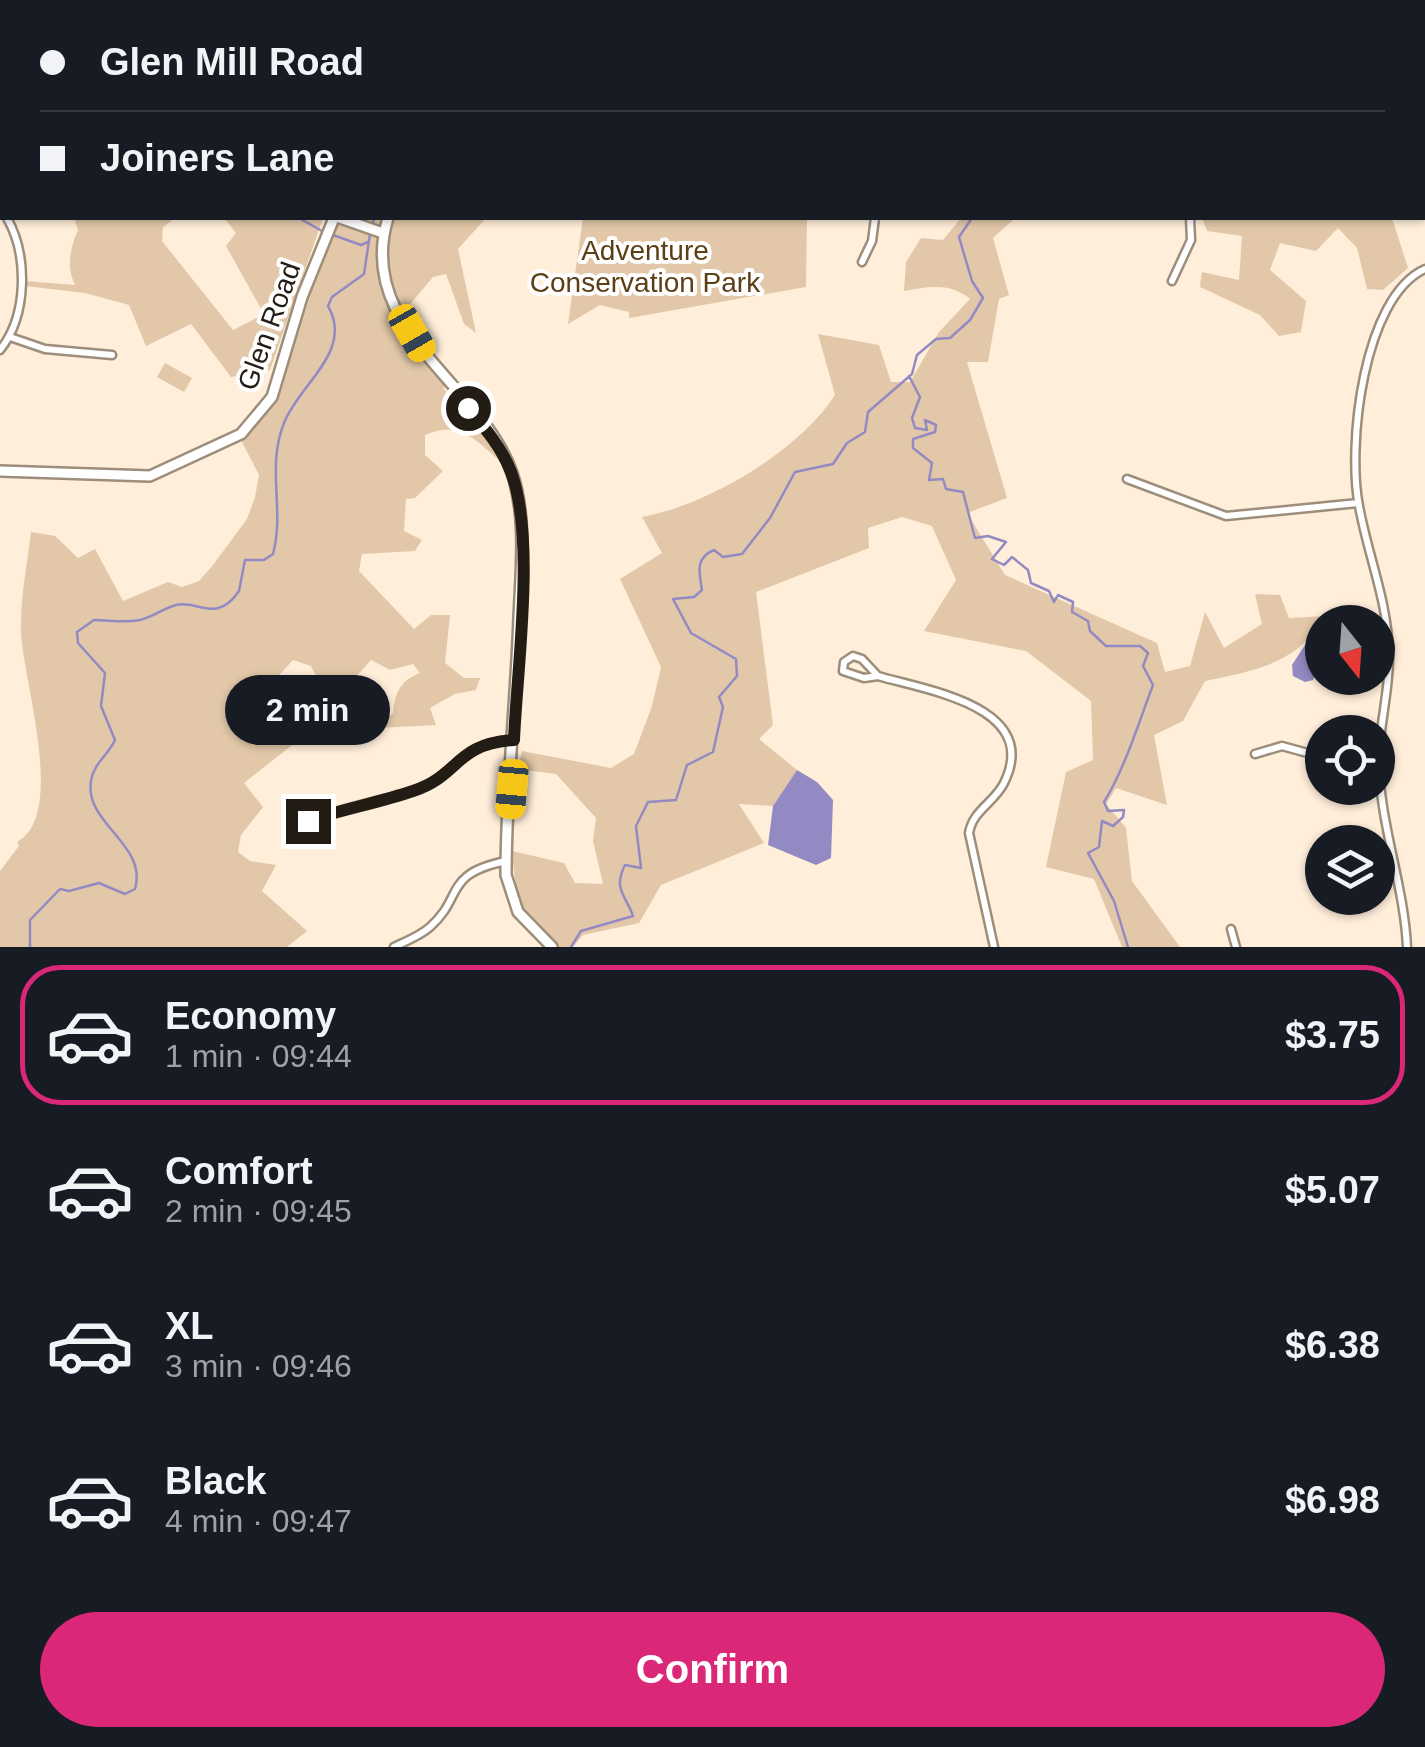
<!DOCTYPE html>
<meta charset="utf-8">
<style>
body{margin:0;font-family:Helvetica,sans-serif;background:#20242c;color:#f1f3f6;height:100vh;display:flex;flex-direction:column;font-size:38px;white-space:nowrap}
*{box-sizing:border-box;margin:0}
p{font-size:32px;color:#9ea1a6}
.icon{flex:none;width:55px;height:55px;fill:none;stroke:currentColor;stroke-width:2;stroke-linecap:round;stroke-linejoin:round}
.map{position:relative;height:947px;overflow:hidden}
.sheet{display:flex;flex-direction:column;background:#171b24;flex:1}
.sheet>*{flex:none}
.hud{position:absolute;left:0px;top:0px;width:1425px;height:220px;box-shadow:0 2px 8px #0004;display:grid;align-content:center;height:220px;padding:0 40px;background:#171b24}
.needle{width:65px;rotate:163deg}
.buttons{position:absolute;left:1305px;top:605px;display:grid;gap:20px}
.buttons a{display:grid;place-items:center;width:90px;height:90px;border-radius:50%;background:#171b24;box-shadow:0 2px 8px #0004;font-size:50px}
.end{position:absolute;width:45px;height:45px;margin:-22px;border:12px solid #221c15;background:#fff;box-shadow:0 0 0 5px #fff}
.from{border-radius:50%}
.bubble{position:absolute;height:70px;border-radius:35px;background:#171b24;box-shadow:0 2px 8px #0004;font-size:32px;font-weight:800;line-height:70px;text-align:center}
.car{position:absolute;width:30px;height:60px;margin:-30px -15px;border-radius:12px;box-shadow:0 0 8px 2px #0007;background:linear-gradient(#f5c518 24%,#345 0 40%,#f5c518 0 76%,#345 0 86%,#f5c518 0)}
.hud b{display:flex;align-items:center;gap:35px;height:95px;font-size:38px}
.hud b+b{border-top:2px solid #363941}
.hud i{width:25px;height:25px;background:#f1f3f6}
ul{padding:18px 0 0;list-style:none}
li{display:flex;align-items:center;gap:30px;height:140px;margin:0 20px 15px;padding:0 20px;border:5px solid transparent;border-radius:40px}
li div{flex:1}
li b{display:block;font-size:38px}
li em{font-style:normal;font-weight:800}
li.active{border-color:#db2777}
li>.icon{width:90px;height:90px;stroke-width:1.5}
.cta{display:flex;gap:20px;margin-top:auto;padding:20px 40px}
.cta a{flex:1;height:115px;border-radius:60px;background:#db2777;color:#fff;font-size:40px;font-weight:800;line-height:115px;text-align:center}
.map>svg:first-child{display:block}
.green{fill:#e2c8a8}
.water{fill:#948ac3}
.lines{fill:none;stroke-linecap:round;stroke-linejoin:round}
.stream{stroke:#948ac3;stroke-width:2.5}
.minor-casing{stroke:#9d8e7b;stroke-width:11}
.secondary-casing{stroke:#9d8e7b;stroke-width:14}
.minor{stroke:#fff;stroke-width:6}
.secondary{stroke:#fff;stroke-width:9}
.route{stroke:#221c15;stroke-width:12}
.labels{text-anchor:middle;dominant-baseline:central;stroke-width:8;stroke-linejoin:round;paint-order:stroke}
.park-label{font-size:28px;fill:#5b3e15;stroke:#fefefe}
.street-label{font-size:28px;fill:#221c15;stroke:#fefefe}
</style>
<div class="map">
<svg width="1425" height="947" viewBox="0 0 1425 947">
<rect width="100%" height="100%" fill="#ffeeda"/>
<path class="green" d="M 0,0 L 57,2 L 2,2 L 2,129 Z
M 360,0 L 1176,0 L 1174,2 Z
M 1181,0 L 1369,0 L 1370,2 L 1187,2 Z
M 74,218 L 175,218 L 163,227 L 162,241 L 233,330 L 264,314 L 226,246 L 236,233 L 224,218 L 323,218 L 270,370 L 231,377 L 191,324 L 146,346 L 129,305 L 85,293 L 25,286 L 25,281 L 75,285 C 66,267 70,249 78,230 Z
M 334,218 L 486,218 L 458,249 L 476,333 L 464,324 L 446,274 L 433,277 L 401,315 L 412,339 L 446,386 L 443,388 L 480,428 L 499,460 C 475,439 458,420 425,435 L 425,455 L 443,471 L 415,498 L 406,499 L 404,531 L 422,540 L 415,551 L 362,554 L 359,571 L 414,629 L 431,615 L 450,615 L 445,663 L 464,678 L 480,678 L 476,690 L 455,694 L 430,708 L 436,725 L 378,728 L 393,713 C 395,692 400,681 420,673 L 413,664 L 390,670 L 371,660 L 353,680 L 351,701 L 371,726 L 353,730 L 307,728 C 332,705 325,694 311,666 L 293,660 L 252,705 L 296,742 L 244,783 L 263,807 L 241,835 L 238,852 L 250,861 L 276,865 L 262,891 L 307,931 L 287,947 L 0,947 L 0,871 L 19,846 L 17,842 C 67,816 23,679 21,633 C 20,600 27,565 31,532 L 55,536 L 78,558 L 95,549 L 123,601 L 168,582 L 182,587 L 199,581 L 213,565 L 247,519 L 255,497 L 259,475 L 242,442 L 272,397 Z
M 583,218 L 807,218 L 806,287 L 629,318 L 629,312 L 600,305 L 568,324 Z
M 961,218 L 1015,218 L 993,238 L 1009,295 L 999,299 L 988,362 L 967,362 L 1007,498 L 967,513 L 1005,575 L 1157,643 L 1165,672 L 1190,666 L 1205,612 L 1224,648 L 1262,624 L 1255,594 L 1280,595 L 1289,618 L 1324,616 L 1327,622 L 1322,622 L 1322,648 L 1310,637 C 1283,667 1242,673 1205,681 L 1183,721 L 1154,735 L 1167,805 L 1116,788 L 1106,804 L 1126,828 L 1132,881 L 1180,947 L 1122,947 L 1094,879 L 1046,867 L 1066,772 L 1093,760 L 1091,701 L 1026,651 L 924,631 L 956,580 L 932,526 L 902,517 L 868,528 L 869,548 L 756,592 L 773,725 L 759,739 L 797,770 L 773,806 L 739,804 L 764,843 L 661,885 L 639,923 L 583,935 L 573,947 L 552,947 L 518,912 L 512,851 L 564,863 L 575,883 L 603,884 L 593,841 L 596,818 L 556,774 L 518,769 L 522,751 L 611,768 L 634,754 L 652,706 L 661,667 L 620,579 L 662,553 L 642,517 C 708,505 799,451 835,395 L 818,334 L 879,345 L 891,382 L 910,382 L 939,332 L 970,299 C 950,282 928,287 904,291 L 906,262 L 921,238 L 943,240 Z
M 1202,218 L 1392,218 L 1408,268 L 1383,290 L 1367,289 L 1357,248 L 1338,228 L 1316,251 L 1280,243 L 1270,270 L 1306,301 L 1301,332 L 1279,336 L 1260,315 L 1200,287 L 1202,272 L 1239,280 L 1242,236 L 1207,231 Z
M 165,363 L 192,378 L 184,392 L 157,377 Z"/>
<path class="water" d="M 1310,637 L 1322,648 L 1322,663 L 1313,680 L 1305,682 L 1293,676 L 1292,665 Z
M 797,770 L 817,782 L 833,800 L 831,858 L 816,865 L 768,845 L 773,806 Z"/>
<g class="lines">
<path class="stream" d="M 450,2 L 451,0
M 483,2 L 483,0
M 716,2 L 730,2
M 947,2 L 950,0
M 1082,2 L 1083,0
M 0,46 L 2,47
M 299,218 L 322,231
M 372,227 L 374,218
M 333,235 L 361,245 L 368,242
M 909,376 L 920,397 L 912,418 L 915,428 L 927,430 L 925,420 L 936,425 L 935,432 L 913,439 L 913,448 L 932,463 L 929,480 L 943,479 L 946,489 L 963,492 L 975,538 L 988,536 L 1006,542 L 992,559 L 1004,565 L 1012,557 L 1028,570 L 1031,583 L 1049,591 L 1054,602 L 1058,595 L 1073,602 L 1072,612 L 1088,621 L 1090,631 L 1106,646 L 1140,646 L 1148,653 L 1143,666 L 1153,685 C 1138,724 1126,766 1104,802 L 1108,811 L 1124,810 L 1123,817 L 1113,826 L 1102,821 L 1099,847 L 1088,853 L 1114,901 L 1128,947
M 30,947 L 30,920 L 60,889 L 69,891 L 99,883 L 125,894 L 135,889 C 148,844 84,824 91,781 C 93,764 109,754 115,740 L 101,706 L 105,673 L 78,643 L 77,632 L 94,620 C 110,620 123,623 140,620 C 153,617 164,608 176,605 C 197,599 216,625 239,591 L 245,560 L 264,560 L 273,554 C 285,509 266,468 284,423 C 300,383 354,351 328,306 L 332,297 L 364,274 L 370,234
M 571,947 L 581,931 L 633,916 C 625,894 613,889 625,865 L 641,868 L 636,826 L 648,802 L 676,800 L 687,765 L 713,752 L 723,707 L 719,697 L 737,676 L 736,659 L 691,633 L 673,599 L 694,597 L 702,590 C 699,572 695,558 714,550 L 723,557 L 742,554 L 770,518 L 795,472 L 833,464 L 847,443 L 865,432 L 868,412 L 912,374 L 917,355 L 936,339 L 950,338 L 970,320 L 983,298 L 972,281 L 959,237 L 972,218"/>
<defs>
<path id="minor" d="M 0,208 L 2,211
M 862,262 L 872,241 L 875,218
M 1172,281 L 1191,240 L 1190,218
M 10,337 L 45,349 L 112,355
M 0,350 C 28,315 28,255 7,218
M 1127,479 L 1226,516 L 1358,503
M 878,676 L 862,659 L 853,656 L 844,662 L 843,671 L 864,678 L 878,676 C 925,690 1042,706 1004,783 C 994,803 973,810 969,833 L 994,947
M 1255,754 L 1282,746 L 1322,757
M 308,821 C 342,808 378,802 412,791 C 458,776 457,744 513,740
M 1231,929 L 1236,947
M 394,947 C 406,941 420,936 430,927 C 464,897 443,874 506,861
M 1407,947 C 1404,884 1379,822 1379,760 C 1379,725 1390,689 1389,654 C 1388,602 1368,556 1359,506 C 1347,446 1363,297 1425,269"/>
<path id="secondary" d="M 231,0 L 232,2
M 1422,106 L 1425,106
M 340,218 L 383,233
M 388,218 C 354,329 481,384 512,473 C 527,517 521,571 519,617 C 516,702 506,789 506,875 L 518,912 L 552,947
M 0,471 L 150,476 L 241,434 L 272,397 L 302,297 L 334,218"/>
</defs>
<use href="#minor" class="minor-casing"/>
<use href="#secondary" class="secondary-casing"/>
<use href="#minor" class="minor"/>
<use href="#secondary" class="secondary"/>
</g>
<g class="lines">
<path class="route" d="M 308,821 C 343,809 378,803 413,791 C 461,775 454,744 514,740 C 517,667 536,538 511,472 C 502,448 485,428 468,408"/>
</g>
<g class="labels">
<g class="park-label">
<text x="645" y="250">Adventure<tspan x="645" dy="32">Conservation Park</tspan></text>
</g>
<g class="street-label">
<text transform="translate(269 326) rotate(-70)">Glen Road</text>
</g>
</g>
</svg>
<div class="buttons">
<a><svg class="needle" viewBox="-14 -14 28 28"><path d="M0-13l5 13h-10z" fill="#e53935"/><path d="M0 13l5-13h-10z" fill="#9ea1a6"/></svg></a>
<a><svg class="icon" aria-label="locate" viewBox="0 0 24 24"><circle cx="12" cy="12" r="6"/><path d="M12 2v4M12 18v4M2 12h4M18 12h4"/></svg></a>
<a><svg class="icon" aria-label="layers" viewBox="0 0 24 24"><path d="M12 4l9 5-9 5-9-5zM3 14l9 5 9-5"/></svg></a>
</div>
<i class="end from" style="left:468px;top:408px"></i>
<i class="end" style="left:308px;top:821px"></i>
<div class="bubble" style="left:225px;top:675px;width:165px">2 min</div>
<i class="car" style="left:412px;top:333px;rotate:150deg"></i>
<i class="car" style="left:512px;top:789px;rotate:185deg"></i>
<div class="hud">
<b><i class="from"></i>Glen Mill Road</b>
<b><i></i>Joiners Lane</b>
</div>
</div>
<section class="sheet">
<ul>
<li class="active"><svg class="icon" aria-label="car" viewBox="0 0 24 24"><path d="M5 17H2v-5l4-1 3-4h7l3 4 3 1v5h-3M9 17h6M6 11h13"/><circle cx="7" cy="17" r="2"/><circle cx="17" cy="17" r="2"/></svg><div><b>Economy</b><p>1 min · 09:44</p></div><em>$3.75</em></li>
<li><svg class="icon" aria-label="car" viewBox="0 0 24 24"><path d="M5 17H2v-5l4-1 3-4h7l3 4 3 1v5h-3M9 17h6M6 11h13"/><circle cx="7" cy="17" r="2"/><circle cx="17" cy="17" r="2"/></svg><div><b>Comfort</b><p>2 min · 09:45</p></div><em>$5.07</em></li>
<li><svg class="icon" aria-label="car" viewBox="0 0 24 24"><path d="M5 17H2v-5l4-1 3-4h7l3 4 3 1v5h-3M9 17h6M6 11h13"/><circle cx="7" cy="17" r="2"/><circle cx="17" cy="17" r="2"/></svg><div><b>XL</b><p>3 min · 09:46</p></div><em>$6.38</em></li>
<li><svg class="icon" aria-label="car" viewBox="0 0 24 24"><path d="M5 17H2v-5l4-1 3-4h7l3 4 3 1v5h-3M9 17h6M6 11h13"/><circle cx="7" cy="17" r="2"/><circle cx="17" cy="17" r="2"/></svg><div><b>Black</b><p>4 min · 09:47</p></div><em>$6.98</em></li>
</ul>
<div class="cta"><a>Confirm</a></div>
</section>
